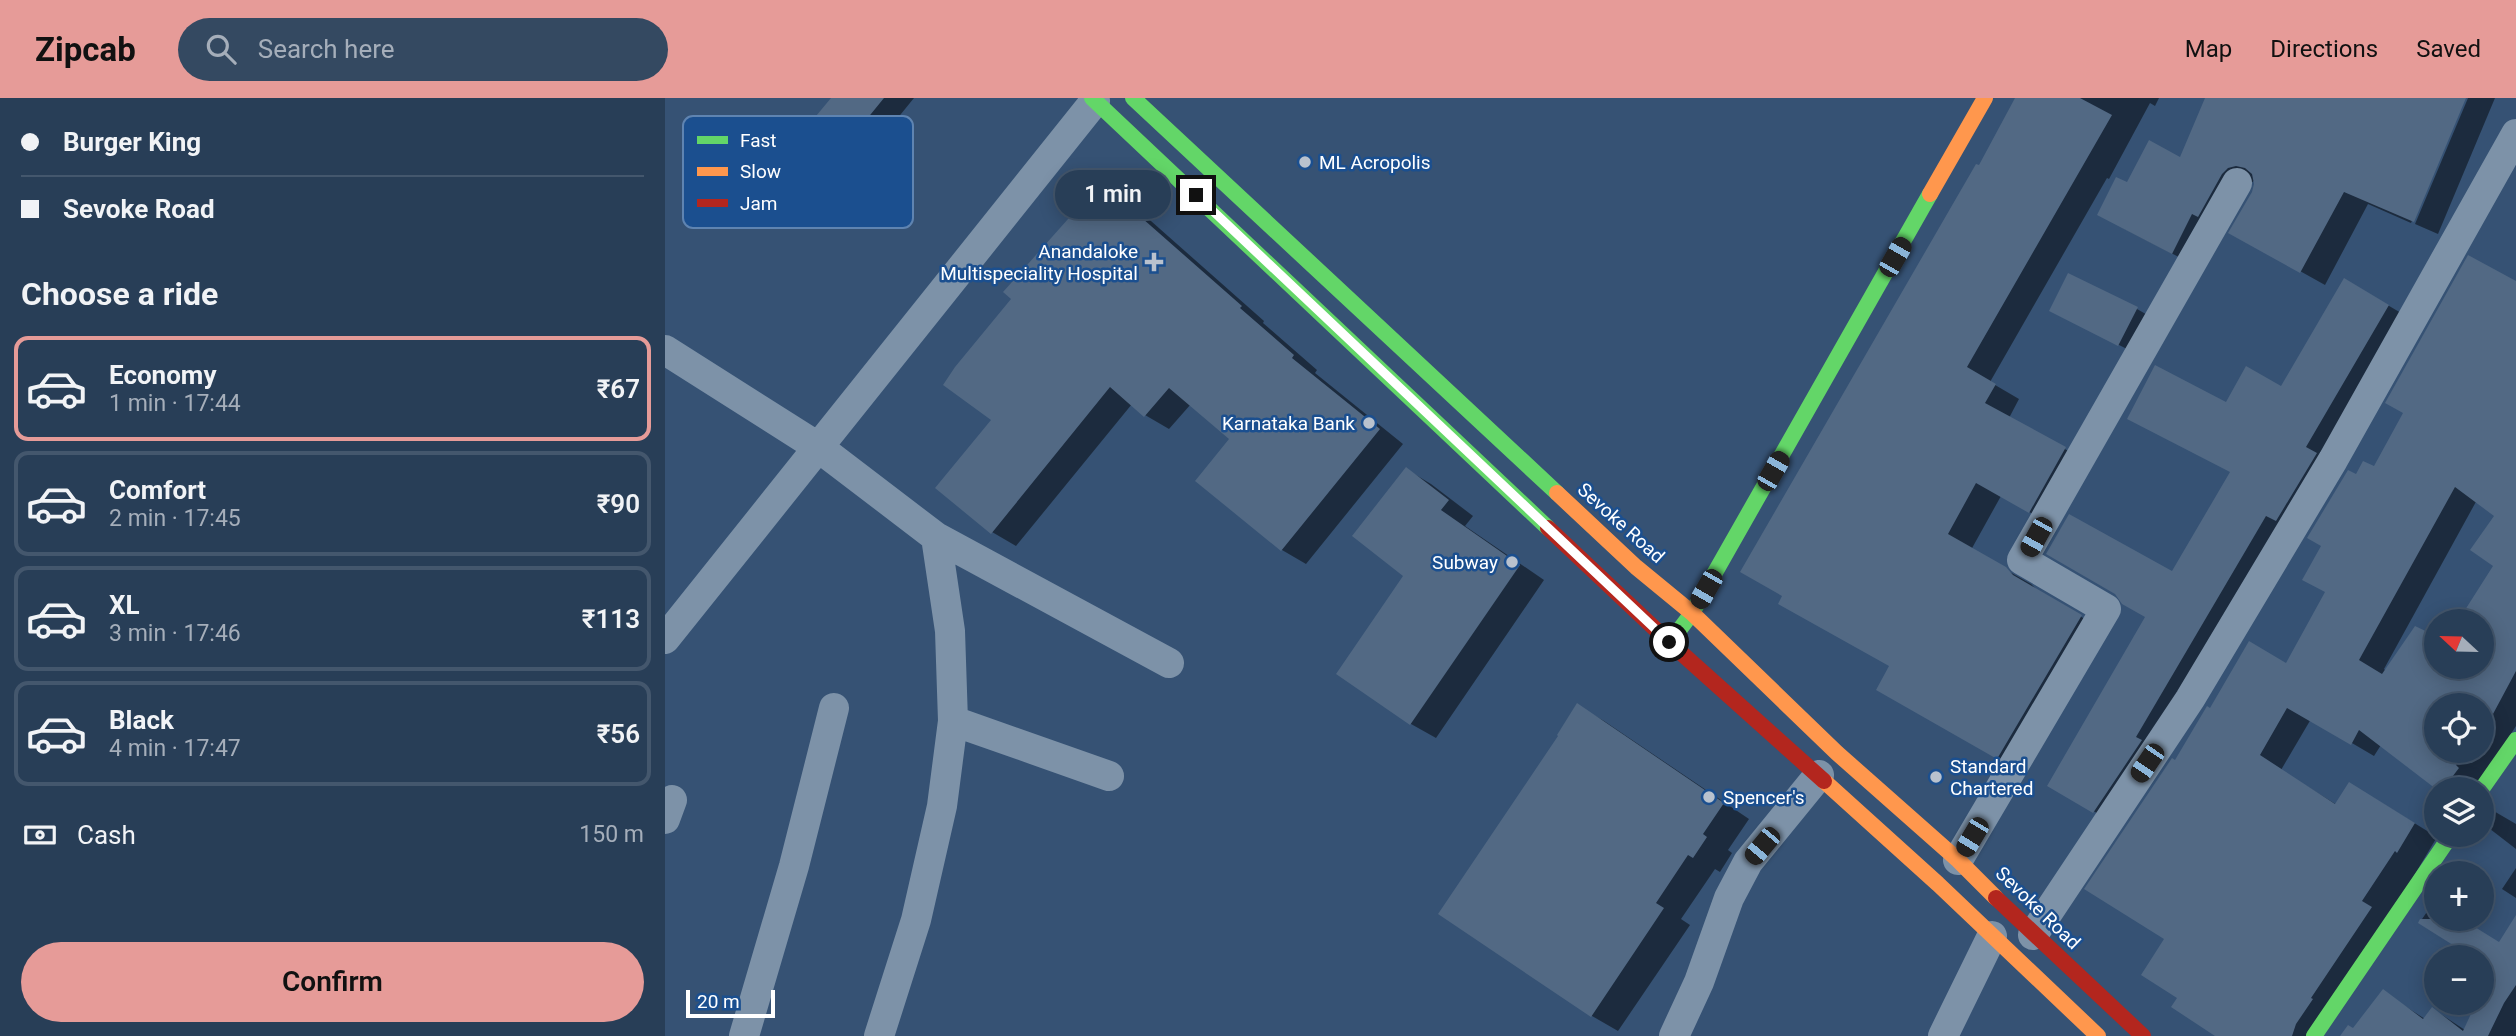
<!DOCTYPE html>
<meta charset="utf-8">
<style>
body{margin:0;font-family:Roboto,sans-serif;background:#344961;color:#f1f3f6;height:100vh;display:flex;flex-direction:column;font-size:26px;white-space:nowrap}
*{box-sizing:border-box;margin:0}
p{font-size:23px;color:#a5aeba}
.icon{flex:none;width:38px;height:38px;fill:none;stroke:currentColor;stroke-width:2;stroke-linecap:round;stroke-linejoin:round}
.map{position:relative;flex:1;overflow:hidden}
.panel{display:flex;flex-direction:column;background:#283e57;width:665px}
.panel>*{flex:none}
.hud{display:grid;align-content:center;height:154px;padding:0 21px;background:#283e57}
.needle{width:46px;rotate:292deg}
.controls{position:absolute;left:1759px;top:511px;display:grid;gap:14px}
.controls a{display:grid;place-items:center;width:70px;height:70px;border-radius:50%;background:#283e57;box-shadow:0 4px 18px #0003,0 0 0 2px #44576d;font-size:35px}
.scale{position:absolute;left:21px;bottom:18px;width:89px;box-sizing:border-box;padding-left:7px;border:4px solid #fff;border-top:0;font-size:19px;line-height:24px;white-space:nowrap;color:#fff;-webkit-text-stroke:5px #1b4f8f;paint-order:stroke}
.end{position:absolute;width:32px;height:32px;margin:-16px;border:9px solid #fff;background:#111;box-shadow:0 0 0 4px #111}
.from{border-radius:50%}
.bubble{position:absolute;height:49px;border-radius:24px;background:#283e57;box-shadow:0 4px 18px #0003,0 0 0 2px #44576d;font-size:23px;font-weight:600;line-height:49px;text-align:center}
.car{position:absolute;width:21px;height:42px;margin:-21px -10px;border-radius:9px;box-shadow:0 0 5px 2px #0007;background:linear-gradient(#222 24%,#8ab4d8 0 40%,#222 0 76%,#8ab4d8 0 86%,#222 0)}
.hud b{display:flex;align-items:center;gap:24px;height:66px;font-size:26px}
.hud b+b{border-top:2px solid #44576d}
.hud i{width:18px;height:18px;background:#f1f3f6}
ul{padding:0;list-style:none}
li{display:flex;align-items:center;gap:21px;height:105px;margin:0 14px 10px;padding:0 7px;border:4px solid #44576d;border-radius:14px}
li div{flex:1}
li b{display:block;font-size:26px}
li em{font-style:normal;font-weight:600}
li.on{border-color:#e69b98}
li>.icon{width:63px;height:63px;stroke-width:1.5}
h2{padding:0 21px;font-size:32px;line-height:84px}
.pay{display:flex;align-items:center;gap:18px;height:77px;padding:0 21px;font-size:26px}
.pay p{margin-inline-start:auto}
.button{display:flex;gap:14px;margin-top:auto;padding:14px 21px}
.button a{flex:1;height:80px;border-radius:42px;background:#e69b98;color:#111;font-size:28px;font-weight:600;line-height:80px;text-align:center}
header{display:flex;align-items:center;gap:42px;box-sizing:border-box;height:98px;padding:0 35px;background:#e69b98;color:#111}
header strong{font-size:33px}
nav{display:flex;gap:38px;margin-inline-start:auto;font-size:24px}
.search{width:490px;height:63px;background:#344961;display:flex;align-items:center;gap:18px;box-sizing:border-box;padding:0 24px;border-radius:38px;color:#a5aeba;font-size:26px}
main{display:flex;flex:1;min-height:0}
.map>svg:first-child{display:block}
.shadow{fill:#0007;fill-rule:evenodd}
.building{fill:#526984;fill-rule:evenodd}
.lines{fill:none;stroke-linecap:round;stroke-linejoin:round}
.street{stroke:#7d92a8;stroke-width:30}
.fast{stroke:#63d668;stroke-width:16}
.slow{stroke:#ff974d;stroke-width:16}
.jam{stroke:#b3261e;stroke-width:16}
.route{stroke:#fff;stroke-width:9}
.poi-dot{fill:#b9c2ce;stroke:#1b4f8f;stroke-width:2.5}
.labels{text-anchor:middle;dominant-baseline:central;stroke-width:5;stroke-linejoin:round;paint-order:stroke}
.poi-label{font-size:19px;fill:#fff;stroke:#1b4f8f;text-anchor:start}
.street-label{font-size:19px;fill:#fff;stroke:#1b4f8f}
.key{fill:#1b4f8f;stroke:#5f84b1;stroke-width:2}
.key-label{font-size:19px;fill:#fff}
</style>
<header>
<strong>Zipcab</strong>
<div class="search"><svg class="icon" aria-label="search" viewBox="0 0 24 24"><circle cx="10" cy="10" r="6"/><path d="M15 15l6 6"/></svg>Search here</div>
<nav><a>Map</a><a>Directions</a><a>Saved</a></nav>
</header>
<main>
<section class="panel">
<div class="hud">
<b><i class="from"></i>Burger King</b>
<b><i></i>Sevoke Road</b>
</div>
<h2>Choose a ride</h2>
<ul>
<li class="on"><svg class="icon" aria-label="car" viewBox="0 0 24 24"><path d="M5 17H2v-5l4-1 3-4h7l3 4 3 1v5h-3M9 17h6M6 11h13"/><circle cx="7" cy="17" r="2"/><circle cx="17" cy="17" r="2"/></svg><div><b>Economy</b><p>1 min · 17:44</p></div><em>₹67</em></li>
<li><svg class="icon" aria-label="car" viewBox="0 0 24 24"><path d="M5 17H2v-5l4-1 3-4h7l3 4 3 1v5h-3M9 17h6M6 11h13"/><circle cx="7" cy="17" r="2"/><circle cx="17" cy="17" r="2"/></svg><div><b>Comfort</b><p>2 min · 17:45</p></div><em>₹90</em></li>
<li><svg class="icon" aria-label="car" viewBox="0 0 24 24"><path d="M5 17H2v-5l4-1 3-4h7l3 4 3 1v5h-3M9 17h6M6 11h13"/><circle cx="7" cy="17" r="2"/><circle cx="17" cy="17" r="2"/></svg><div><b>XL</b><p>3 min · 17:46</p></div><em>₹113</em></li>
<li><svg class="icon" aria-label="car" viewBox="0 0 24 24"><path d="M5 17H2v-5l4-1 3-4h7l3 4 3 1v5h-3M9 17h6M6 11h13"/><circle cx="7" cy="17" r="2"/><circle cx="17" cy="17" r="2"/></svg><div><b>Black</b><p>4 min · 17:47</p></div><em>₹56</em></li>
</ul>
<div class="pay"><svg class="icon" aria-label="cash" viewBox="0 0 24 24"><path d="M3 7h18v10H3z"/><circle cx="12" cy="12" r="2"/></svg>Cash<p>150 m</p></div>
<div class="button"><a>Confirm</a></div>
</section>
<div class="map">
<svg width="1851" height="938" viewBox="0 0 1851 938">
<rect width="100%" height="100%" fill="#365274"/>
<path class="shadow" d="M 168,0 L 249,0 L 166,102 L 145,90 Z
M 1352,0 L 1494,0 L 1490,8 L 1485,5 L 1444,81 L 1442,80 L 1325,284 L 1354,301 L 1344,320 L 1425,365 L 1389,428 L 1336,398 L 1306,452 L 1366,486 L 1373,493 L 1440,533 L 1358,673 L 1213,592 L 1226,568 L 1315,70 Z
M 1542,0 L 1799,0 L 1746,125 L 1703,106 L 1660,187 L 1590,148 L 1590,82 L 1581,89 L 1531,168 L 1458,130 L 1462,86 L 1516,61 Z
M 1803,0 L 1830,0 L 1773,136 L 1750,126 Z
M 436,86 L 460,100 L 599,223 L 598,225 L 652,272 L 650,275 L 738,346 L 641,466 L 617,452 L 532,383 L 566,341 L 526,306 L 504,331 L 480,317 L 467,306 L 351,448 L 327,434 L 328,321 L 348,201 Z
M 1680,182 L 1748,222 L 1454,728 L 1384,687 L 1567,375 L 1561,306 L 1616,290 Z
M 1851,185 L 1851,331 L 1719,571 L 1721,573 L 1771,540 L 1771,569 L 1816,569 L 1816,523 L 1795,523 L 1830,468 L 1832,418 L 1851,354 L 1851,628 L 1810,691 L 1774,691 L 1716,647 L 1709,658 L 1646,621 L 1616,672 L 1672,707 L 1707,699 L 1772,739 L 1654,938 L 1553,938 L 1515,899 L 1502,841 L 1511,665 L 1546,612 L 1622,567 L 1662,494 L 1691,379 L 1710,371 ZM 1771,607 L 1816,607 L 1816,653 L 1771,653 Z
M 1472,211 L 1486,219 L 1468,254 L 1400,220 Z
M 741,371 L 766,386 L 808,418 L 800,428 L 879,482 L 771,640 L 746,626 L 741,478 Z
M 913,608 L 939,623 L 1084,721 L 1063,752 L 1067,755 L 1055,774 L 1050,771 L 1016,821 L 1025,827 L 953,933 L 927,918 L 896,637 Z
M 1827,712 L 1851,726 L 1851,751 L 1816,724 L 1816,715 Z
M 1851,770 L 1851,800 L 1837,791 Z
M 1768,805 L 1771,806 L 1771,821 L 1796,821 L 1835,846 L 1851,820 L 1851,938 L 1678,938 L 1689,932 L 1718,894 L 1760,921 L 1768,911 L 1800,932 L 1813,905 L 1816,905 L 1829,871 L 1816,859 L 1811,859 L 1755,824 Z"/>
<path class="building" d="M 166,0 L 219,0 L 144,92 L 112,65 Z
M 1350,0 L 1415,0 L 1447,17 L 1302,269 L 1331,286 L 1320,305 L 1401,349 L 1364,415 L 1311,385 L 1283,436 L 1341,469 L 1348,477 L 1417,517 L 1332,661 L 1211,592 L 1224,568 L 1113,506 L 1117,498 L 1075,474 L 1311,66 L 1314,67 Z
M 1540,0 L 1801,0 L 1749,124 L 1679,94 L 1635,175 L 1563,135 L 1587,94 L 1589,86 L 1587,76 L 1580,70 L 1571,68 L 1563,70 L 1557,76 L 1533,119 L 1527,116 L 1507,156 L 1432,117 L 1451,79 L 1462,84 L 1484,42 L 1515,59 Z
M 436,84 L 577,208 L 575,210 L 629,257 L 627,260 L 715,331 L 616,453 L 530,383 L 564,341 L 504,290 L 479,319 L 445,289 L 326,436 L 270,390 L 326,322 L 278,287 L 290,269 L 346,201 L 338,194 Z
M 1803,157 L 1851,183 L 1851,573 L 1828,616 L 1816,611 L 1816,607 L 1771,607 L 1771,653 L 1802,653 L 1791,667 L 1794,670 L 1778,691 L 1771,691 L 1694,632 L 1686,647 L 1622,610 L 1595,657 L 1670,706 L 1684,684 L 1750,725 L 1732,755 L 1730,753 L 1697,803 L 1707,809 L 1646,900 L 1648,901 L 1631,926 L 1627,938 L 1550,938 L 1506,909 L 1512,900 L 1476,877 L 1499,841 L 1419,791 L 1507,660 L 1510,662 L 1542,608 L 1545,610 L 1584,543 L 1621,565 L 1660,494 L 1637,482 L 1656,448 L 1642,440 L 1683,372 L 1691,376 L 1698,363 L 1709,368 L 1738,315 L 1720,305 ZM 1790,389 L 1829,418 L 1805,452 L 1828,468 L 1793,523 L 1816,523 L 1816,569 L 1771,569 L 1771,538 L 1750,528 L 1717,576 L 1694,562 Z
M 1403,175 L 1473,209 L 1453,248 L 1384,213 Z
M 1679,180 L 1724,207 L 1641,349 L 1652,355 L 1611,423 L 1601,418 L 1471,639 L 1477,642 L 1428,715 L 1382,688 L 1480,519 L 1457,506 L 1450,496 L 1381,456 L 1404,416 L 1507,473 L 1565,374 L 1462,321 L 1490,267 L 1561,304 L 1581,268 L 1616,288 Z
M 741,369 L 784,402 L 776,412 L 855,467 L 745,627 L 671,576 L 738,478 L 687,438 Z
M 912,605 L 1059,705 L 1038,736 L 1042,739 L 1028,760 L 1023,757 L 991,805 L 999,810 L 926,919 L 773,816 L 893,638 L 892,637 Z
M 1851,817 L 1851,887 L 1839,905 L 1823,938 L 1675,938 L 1683,927 L 1688,930 L 1718,891 L 1758,921 L 1767,909 L 1798,933 L 1811,905 L 1816,905 L 1816,894 L 1827,872 L 1816,865 L 1816,859 L 1807,859 L 1753,825 L 1755,821 L 1797,821 L 1834,844 Z"/>
<g class="lines">
<path class="street" d="M 0,252 L 153,349 L 271,439 L 504,565
M 0,541 L 430,3
M 288,623 L 444,678
M 0,721 L 7,702
M 1293,762 L 1441,511 L 1357,462 L 1572,85
M 1368,837 L 1525,601 L 1668,362 L 1851,36
M 79,938 L 129,768 L 169,610
M 214,938 L 251,822 L 277,708 L 288,623 L 285,533 L 271,439
M 1009,938 L 1034,884 L 1064,800 L 1083,764 L 1154,677
M 1278,938 L 1327,838"/>
<path class="fast" d="M 427,0 L 883,430
M 468,0 L 892,395
M 1012,535 L 1027,515 L 1265,96
M 1816,692 L 1851,642
M 1649,938 L 1786,737"/>
<path class="slow" d="M 1265,96 L 1320,0
M 892,395 L 971,469 L 1027,515 L 1172,655 L 1293,762 L 1331,800
M 1159,683 L 1273,786 L 1433,938"/>
<path class="jam" d="M 883,430 L 1004,544 L 1159,683
M 1331,800 L 1478,938"/>
</g>
<g class="lines">
<path class="route" d="M 531,97 L 1004,544"/>
</g>
<g class="poi-dot">
<circle cx="640" cy="64" r="7"/>
<path d="M485.5 153.5h7v7h7v7h-7v7h-7v-7h-7v-7h7z"/>
<circle cx="704" cy="325" r="7"/>
<circle cx="847" cy="464" r="7"/>
<circle cx="1271" cy="679" r="7"/>
<circle cx="1044" cy="699" r="7"/>
</g>
<g class="labels">
<g class="poi-label">
<text x="654" y="64">ML Acropolis</text>
<text x="473" y="153" text-anchor="end">Anandaloke<tspan x="473" dy="22">Multispeciality Hospital</tspan></text>
<text x="690" y="325" text-anchor="end">Karnataka Bank</text>
<text x="833" y="464" text-anchor="end">Subway</text>
<text x="1285" y="668">Standard<tspan x="1285" dy="22">Chartered</tspan></text>
<text x="1058" y="699">Spencer's</text>
</g>
<g class="street-label">
<text transform="translate(956 425) rotate(42)">Sevoke Road</text>
<text transform="translate(1373 810) rotate(44)">Sevoke Road</text>
</g>
</g>
<rect x="18" y="18" width="230" height="112" rx="10" class="key"/>
<rect x="32" y="38" width="31" height="8" fill="#63d668"/>
<rect x="32" y="69" width="31" height="9" fill="#ff974d"/>
<rect x="32" y="101" width="31" height="8" fill="#b3261e"/>
<g class="key-label">
<text x="75" y="49">Fast</text>
<text x="75" y="80">Slow</text>
<text x="75" y="112">Jam</text>
</g>
</svg>
<div class="controls">
<a><svg class="needle" viewBox="-14 -14 28 28"><path d="M0-13l5 13h-10z" fill="#e53935"/><path d="M0 13l5-13h-10z" fill="#a5aeba"/></svg></a>
<a><svg class="icon" aria-label="locate" viewBox="0 0 24 24"><circle cx="12" cy="12" r="6"/><path d="M12 2v4M12 18v4M2 12h4M18 12h4"/></svg></a>
<a><svg class="icon" aria-label="layers" viewBox="0 0 24 24"><path d="M12 4l9 5-9 5-9-5zM3 14l9 5 9-5"/></svg></a>
<a>+</a>
<a>−</a>
</div>
<div class="scale">20 m</div>
<i class="end from" style="left:1004px;top:544px"></i>
<i class="end" style="left:531px;top:97px"></i>
<div class="bubble" style="left:390px;top:72px;width:116px">1 min</div>
<i class="car" style="left:1230px;top:159px;rotate:30deg"></i>
<i class="car" style="left:1108px;top:373px;rotate:30deg"></i>
<i class="car" style="left:1371px;top:439px;rotate:209deg"></i>
<i class="car" style="left:1041px;top:491px;rotate:210deg"></i>
<i class="car" style="left:1482px;top:665px;rotate:214deg"></i>
<i class="car" style="left:1307px;top:739px;rotate:211deg"></i>
<i class="car" style="left:1097px;top:748px;rotate:220deg"></i>
</div>
</main>
